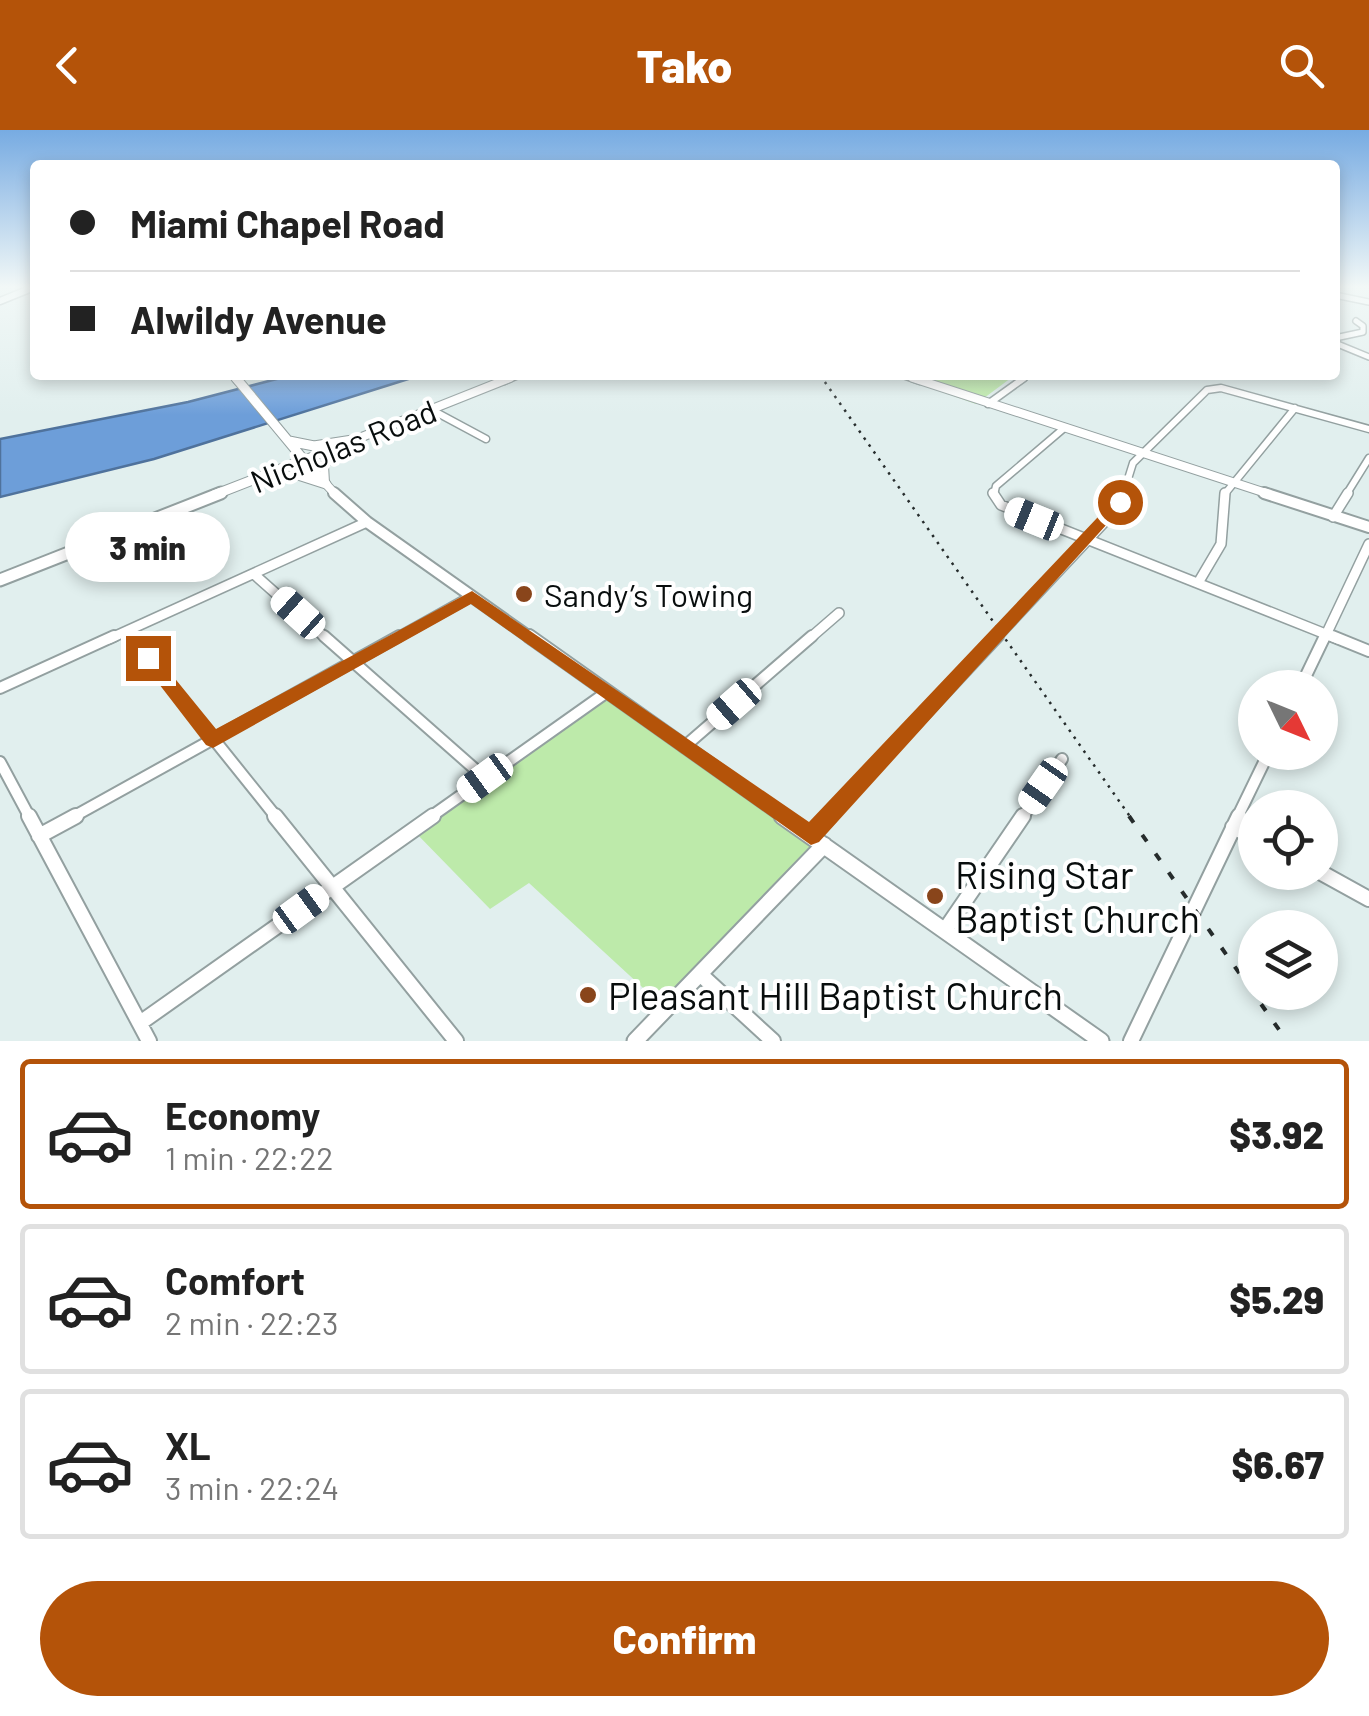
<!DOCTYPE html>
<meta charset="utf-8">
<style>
body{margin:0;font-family:Barlow,sans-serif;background:#f2f2f2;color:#222;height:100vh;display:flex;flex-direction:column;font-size:38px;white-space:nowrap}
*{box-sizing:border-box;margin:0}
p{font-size:32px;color:#767676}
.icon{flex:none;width:55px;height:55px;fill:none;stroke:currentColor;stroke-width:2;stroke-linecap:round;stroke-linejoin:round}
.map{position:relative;height:911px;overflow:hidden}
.details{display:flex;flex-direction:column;background:#fff;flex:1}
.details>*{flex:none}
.banner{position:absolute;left:30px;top:30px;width:1310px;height:220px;border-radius:10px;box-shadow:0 5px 15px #0003;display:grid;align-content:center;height:220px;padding:0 40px;background:#fff}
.needle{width:65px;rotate:133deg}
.tools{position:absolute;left:1238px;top:540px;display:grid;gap:20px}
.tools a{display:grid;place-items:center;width:100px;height:100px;border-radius:50%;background:#fff;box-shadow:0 5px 15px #0003;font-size:50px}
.end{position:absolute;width:45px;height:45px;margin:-22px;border:12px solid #b45309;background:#fff;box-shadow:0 0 0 5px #fff}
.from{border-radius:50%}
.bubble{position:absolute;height:70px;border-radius:35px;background:#fff;box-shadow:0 5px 15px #0003;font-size:32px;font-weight:800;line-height:70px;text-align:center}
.car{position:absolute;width:30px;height:60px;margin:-30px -15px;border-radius:12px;box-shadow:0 0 8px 2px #0007;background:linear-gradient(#fff 24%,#345 0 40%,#fff 0 76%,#345 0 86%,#fff 0)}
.banner b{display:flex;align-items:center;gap:35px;height:95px;font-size:38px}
.banner b+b{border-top:2px solid #e0e0e0}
.banner i{width:25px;height:25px;background:#222}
ul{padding:18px 0 0;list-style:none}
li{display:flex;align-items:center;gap:30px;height:150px;margin:0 20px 15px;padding:0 20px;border:5px solid #e0e0e0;border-radius:10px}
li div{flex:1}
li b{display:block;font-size:38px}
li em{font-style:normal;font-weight:800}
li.current{border-color:#b45309}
li>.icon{width:90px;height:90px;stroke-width:1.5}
.action{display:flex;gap:20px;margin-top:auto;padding:20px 40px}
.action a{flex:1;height:115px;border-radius:60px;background:#b45309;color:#fff;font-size:40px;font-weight:800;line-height:115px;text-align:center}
header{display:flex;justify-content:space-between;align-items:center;height:130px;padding:0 40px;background:#b45309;color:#fff;font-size:45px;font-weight:800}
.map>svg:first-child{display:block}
.green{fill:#bdeaaa}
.water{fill:#6d9ed9;stroke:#4f729c;stroke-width:2.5}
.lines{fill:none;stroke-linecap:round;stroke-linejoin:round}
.minor-far4-casing{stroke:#93a0a0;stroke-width:8}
.minor-far3-casing{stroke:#93a0a0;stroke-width:9}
.minor-far2-casing{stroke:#93a0a0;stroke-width:12}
.minor-far1-casing{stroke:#93a0a0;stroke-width:14}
.minor-casing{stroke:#93a0a0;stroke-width:18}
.tertiary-far4-casing{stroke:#93a0a0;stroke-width:9}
.tertiary-far3-casing{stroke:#93a0a0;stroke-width:10}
.tertiary-far2-casing{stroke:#93a0a0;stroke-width:14}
.tertiary-far1-casing{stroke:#93a0a0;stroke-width:16}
.tertiary-casing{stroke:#93a0a0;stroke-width:19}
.secondary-far2-casing{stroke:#93a0a0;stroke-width:10}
.secondary-far1-casing{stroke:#93a0a0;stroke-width:11}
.secondary-casing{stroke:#93a0a0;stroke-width:15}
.minor-far4{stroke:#fff;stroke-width:5}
.minor-far3{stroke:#fff;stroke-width:6}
.minor-far2{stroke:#fff;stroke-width:9}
.minor-far1{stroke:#fff;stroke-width:10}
.minor{stroke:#fff;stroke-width:14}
.tertiary-far4{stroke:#fff;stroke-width:6}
.tertiary-far3{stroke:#fff;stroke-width:8}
.tertiary-far2{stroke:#fff;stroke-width:10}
.tertiary-far1{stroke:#fff;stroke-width:12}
.tertiary{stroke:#fff;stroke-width:15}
.secondary-far2{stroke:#fff;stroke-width:8}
.secondary-far1{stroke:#fff;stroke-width:9}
.secondary{stroke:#fff;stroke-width:11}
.rail-far1{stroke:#262c2c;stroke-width:2.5;stroke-dasharray:2.5 6;stroke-linecap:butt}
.rail{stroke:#262c2c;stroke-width:4;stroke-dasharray:8 15;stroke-linecap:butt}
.route{fill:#b45309}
.poi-dot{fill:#89451b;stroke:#fff;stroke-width:4}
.labels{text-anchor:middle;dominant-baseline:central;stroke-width:8;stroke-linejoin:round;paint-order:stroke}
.street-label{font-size:32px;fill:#080d0d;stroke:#fff}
.poi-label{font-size:32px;fill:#080d0d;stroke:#fff;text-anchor:start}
.near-poi-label{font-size:38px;fill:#080d0d;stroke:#fff;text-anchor:start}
</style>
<header><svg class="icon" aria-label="back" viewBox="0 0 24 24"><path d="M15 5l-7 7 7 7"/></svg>Tako<svg class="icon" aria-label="search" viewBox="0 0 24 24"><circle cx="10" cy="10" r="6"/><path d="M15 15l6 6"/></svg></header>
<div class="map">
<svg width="1369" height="911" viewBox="0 0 1369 911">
<rect width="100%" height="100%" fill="#e1efee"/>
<path class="green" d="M 893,245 L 1015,245 L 976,274 Z
M 607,562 L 824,715 L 666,879 L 529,753 L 490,779 L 413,700 Z"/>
<path class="water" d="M 292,245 L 421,245 L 154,329 L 0,367 L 0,309 L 188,272 Z"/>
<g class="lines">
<defs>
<path id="minor-far4" d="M 1335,165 L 1369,172
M 1335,208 L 1363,202 L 1363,196 L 1356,191
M 1335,213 L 1369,227
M 1020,251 L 1028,245"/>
<path id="minor-far3" d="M 988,274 L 1024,248
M 432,280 L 486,309
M 994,365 L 996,356 L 1063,299
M 1123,365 L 1133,333 L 1207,260 L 1221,258 L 1369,299
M 1224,365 L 1295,278
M 1346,365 L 1369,328"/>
<path id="minor-far2" d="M 993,363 L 1001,375 L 1338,509
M 1333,387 L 1348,363
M 255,445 L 327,509
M 1198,453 L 1221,414 L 1225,363
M 127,501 L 133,509
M 109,509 L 367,392
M 395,509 L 472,466
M 809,509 L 839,483
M 995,509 L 1112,384 L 1124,363
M 1324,509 L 1369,414"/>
<path id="minor-far1" d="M 131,506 L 277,688
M 324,506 L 485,648
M 1332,506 L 1369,521
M 0,558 L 114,506
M 1300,558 L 1325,506
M 684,617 L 812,506
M 0,632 L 30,688
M 71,688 L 399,506
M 429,688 L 607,562
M 828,688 L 998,506
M 1022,688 L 1062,629
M 1237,688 L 1269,622"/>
<path id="minor" d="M 29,686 L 149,911
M 275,686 L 456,911
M 1233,697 L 1255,708
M 39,706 L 76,686
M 811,706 L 830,686
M 1320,742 L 1369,769
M 945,800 L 1023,686
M 700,844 L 773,911
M 140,893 L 433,686
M 1131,911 L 1239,686"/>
<path id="tertiary-far4" d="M 0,171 L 32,158
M 903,245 L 920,251
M 504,251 L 518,245"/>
<path id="tertiary-far3" d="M 913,248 L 1272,365
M 325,353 L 324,335 L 338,321
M 336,365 L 304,330 L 510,248"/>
<path id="tertiary-far2" d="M 334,363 L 367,392 L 532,509
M 1264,363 L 1369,397"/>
<path id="tertiary-far1" d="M 529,506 L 786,688"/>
<path id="tertiary" d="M 782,686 L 1101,911
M 635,911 L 824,715"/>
<path id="secondary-far2" d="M 233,245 L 238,251"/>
<path id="secondary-far1" d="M 289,311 L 314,316 L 359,309
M 273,348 L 298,345 L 326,354
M 214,365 L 304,330 L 236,248"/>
<path id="secondary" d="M 0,450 L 221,363"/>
</defs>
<use href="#minor-far4" class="minor-far4-casing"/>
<use href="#minor-far3" class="minor-far3-casing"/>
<use href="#minor-far2" class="minor-far2-casing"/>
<use href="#minor-far1" class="minor-far1-casing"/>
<use href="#minor" class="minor-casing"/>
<use href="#tertiary-far4" class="tertiary-far4-casing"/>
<use href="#tertiary-far3" class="tertiary-far3-casing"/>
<use href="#tertiary-far2" class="tertiary-far2-casing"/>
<use href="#tertiary-far1" class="tertiary-far1-casing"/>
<use href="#tertiary" class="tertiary-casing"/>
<use href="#secondary-far2" class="secondary-far2-casing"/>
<use href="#secondary-far1" class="secondary-far1-casing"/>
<use href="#secondary" class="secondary-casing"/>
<use href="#minor-far4" class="minor-far4"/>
<use href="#minor-far3" class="minor-far3"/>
<use href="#minor-far2" class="minor-far2"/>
<use href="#minor-far1" class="minor-far1"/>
<use href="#minor" class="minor"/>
<use href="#tertiary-far4" class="tertiary-far4"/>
<use href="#tertiary-far3" class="tertiary-far3"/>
<use href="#tertiary-far2" class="tertiary-far2"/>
<use href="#tertiary-far1" class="tertiary-far1"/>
<use href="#tertiary" class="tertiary"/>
<use href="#secondary-far2" class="secondary-far2"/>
<use href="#secondary-far1" class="secondary-far1"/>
<use href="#secondary" class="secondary"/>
<path class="rail-far1" d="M 820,245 L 1131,688"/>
<path class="rail" d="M 1129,686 L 1287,911"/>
</g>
<linearGradient id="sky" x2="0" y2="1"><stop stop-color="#77abe2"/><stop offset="0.55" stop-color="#f2f8f7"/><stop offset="1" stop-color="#f2f8f7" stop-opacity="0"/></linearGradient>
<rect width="1369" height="285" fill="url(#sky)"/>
<path class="route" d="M 1115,369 L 1127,372 L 819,712 L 811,715 L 471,474 L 213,618 L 206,615 L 139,528 L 142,524 L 155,524 L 216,599 L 472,461 L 809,692 Z"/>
<g class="poi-dot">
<circle cx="524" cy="464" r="10"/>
<circle cx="935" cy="766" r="10"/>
<circle cx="588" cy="865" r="10"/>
</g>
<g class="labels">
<g class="street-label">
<text transform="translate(343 315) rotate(-22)">Nicholas Road</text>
</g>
<g class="poi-label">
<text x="544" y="464">Sandy’s Towing</text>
</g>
<g class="near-poi-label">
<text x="955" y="744">Rising Star<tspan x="955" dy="44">Baptist Church</tspan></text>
<text x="608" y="865">Pleasant Hill Baptist Church</text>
</g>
</g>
</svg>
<div class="tools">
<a><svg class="needle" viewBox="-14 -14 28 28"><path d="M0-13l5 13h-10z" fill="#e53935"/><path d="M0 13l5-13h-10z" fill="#767676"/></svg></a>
<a><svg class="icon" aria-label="locate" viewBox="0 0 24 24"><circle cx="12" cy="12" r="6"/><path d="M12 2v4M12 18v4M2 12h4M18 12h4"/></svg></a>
<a><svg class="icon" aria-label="layers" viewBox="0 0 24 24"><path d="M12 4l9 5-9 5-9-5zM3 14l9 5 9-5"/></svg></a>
</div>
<i class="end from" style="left:1120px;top:372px"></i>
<i class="end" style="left:148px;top:528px"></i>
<div class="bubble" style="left:65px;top:382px;width:165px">3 min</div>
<i class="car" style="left:1034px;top:389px;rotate:292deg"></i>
<i class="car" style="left:298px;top:483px;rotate:312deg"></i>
<i class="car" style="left:734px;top:574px;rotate:229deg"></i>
<i class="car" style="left:485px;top:648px;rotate:234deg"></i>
<i class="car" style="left:1043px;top:656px;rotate:215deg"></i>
<i class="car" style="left:301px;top:779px;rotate:54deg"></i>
<div class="banner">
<b><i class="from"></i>Miami Chapel Road</b>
<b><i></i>Alwildy Avenue</b>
</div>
</div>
<section class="details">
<ul>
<li class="current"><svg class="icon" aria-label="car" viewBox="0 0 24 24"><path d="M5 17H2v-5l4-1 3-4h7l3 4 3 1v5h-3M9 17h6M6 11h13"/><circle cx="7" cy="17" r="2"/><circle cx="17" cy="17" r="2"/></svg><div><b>Economy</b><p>1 min · 22:22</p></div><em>$3.92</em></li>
<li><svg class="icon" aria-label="car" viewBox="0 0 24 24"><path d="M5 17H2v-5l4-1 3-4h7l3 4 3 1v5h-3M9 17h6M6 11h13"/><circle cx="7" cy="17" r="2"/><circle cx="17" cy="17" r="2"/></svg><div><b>Comfort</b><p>2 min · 22:23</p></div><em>$5.29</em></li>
<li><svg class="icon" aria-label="car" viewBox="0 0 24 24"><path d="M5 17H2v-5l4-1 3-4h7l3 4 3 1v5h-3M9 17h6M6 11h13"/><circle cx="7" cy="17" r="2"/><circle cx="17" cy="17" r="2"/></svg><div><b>XL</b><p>3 min · 22:24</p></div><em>$6.67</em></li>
</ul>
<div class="action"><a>Confirm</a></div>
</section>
